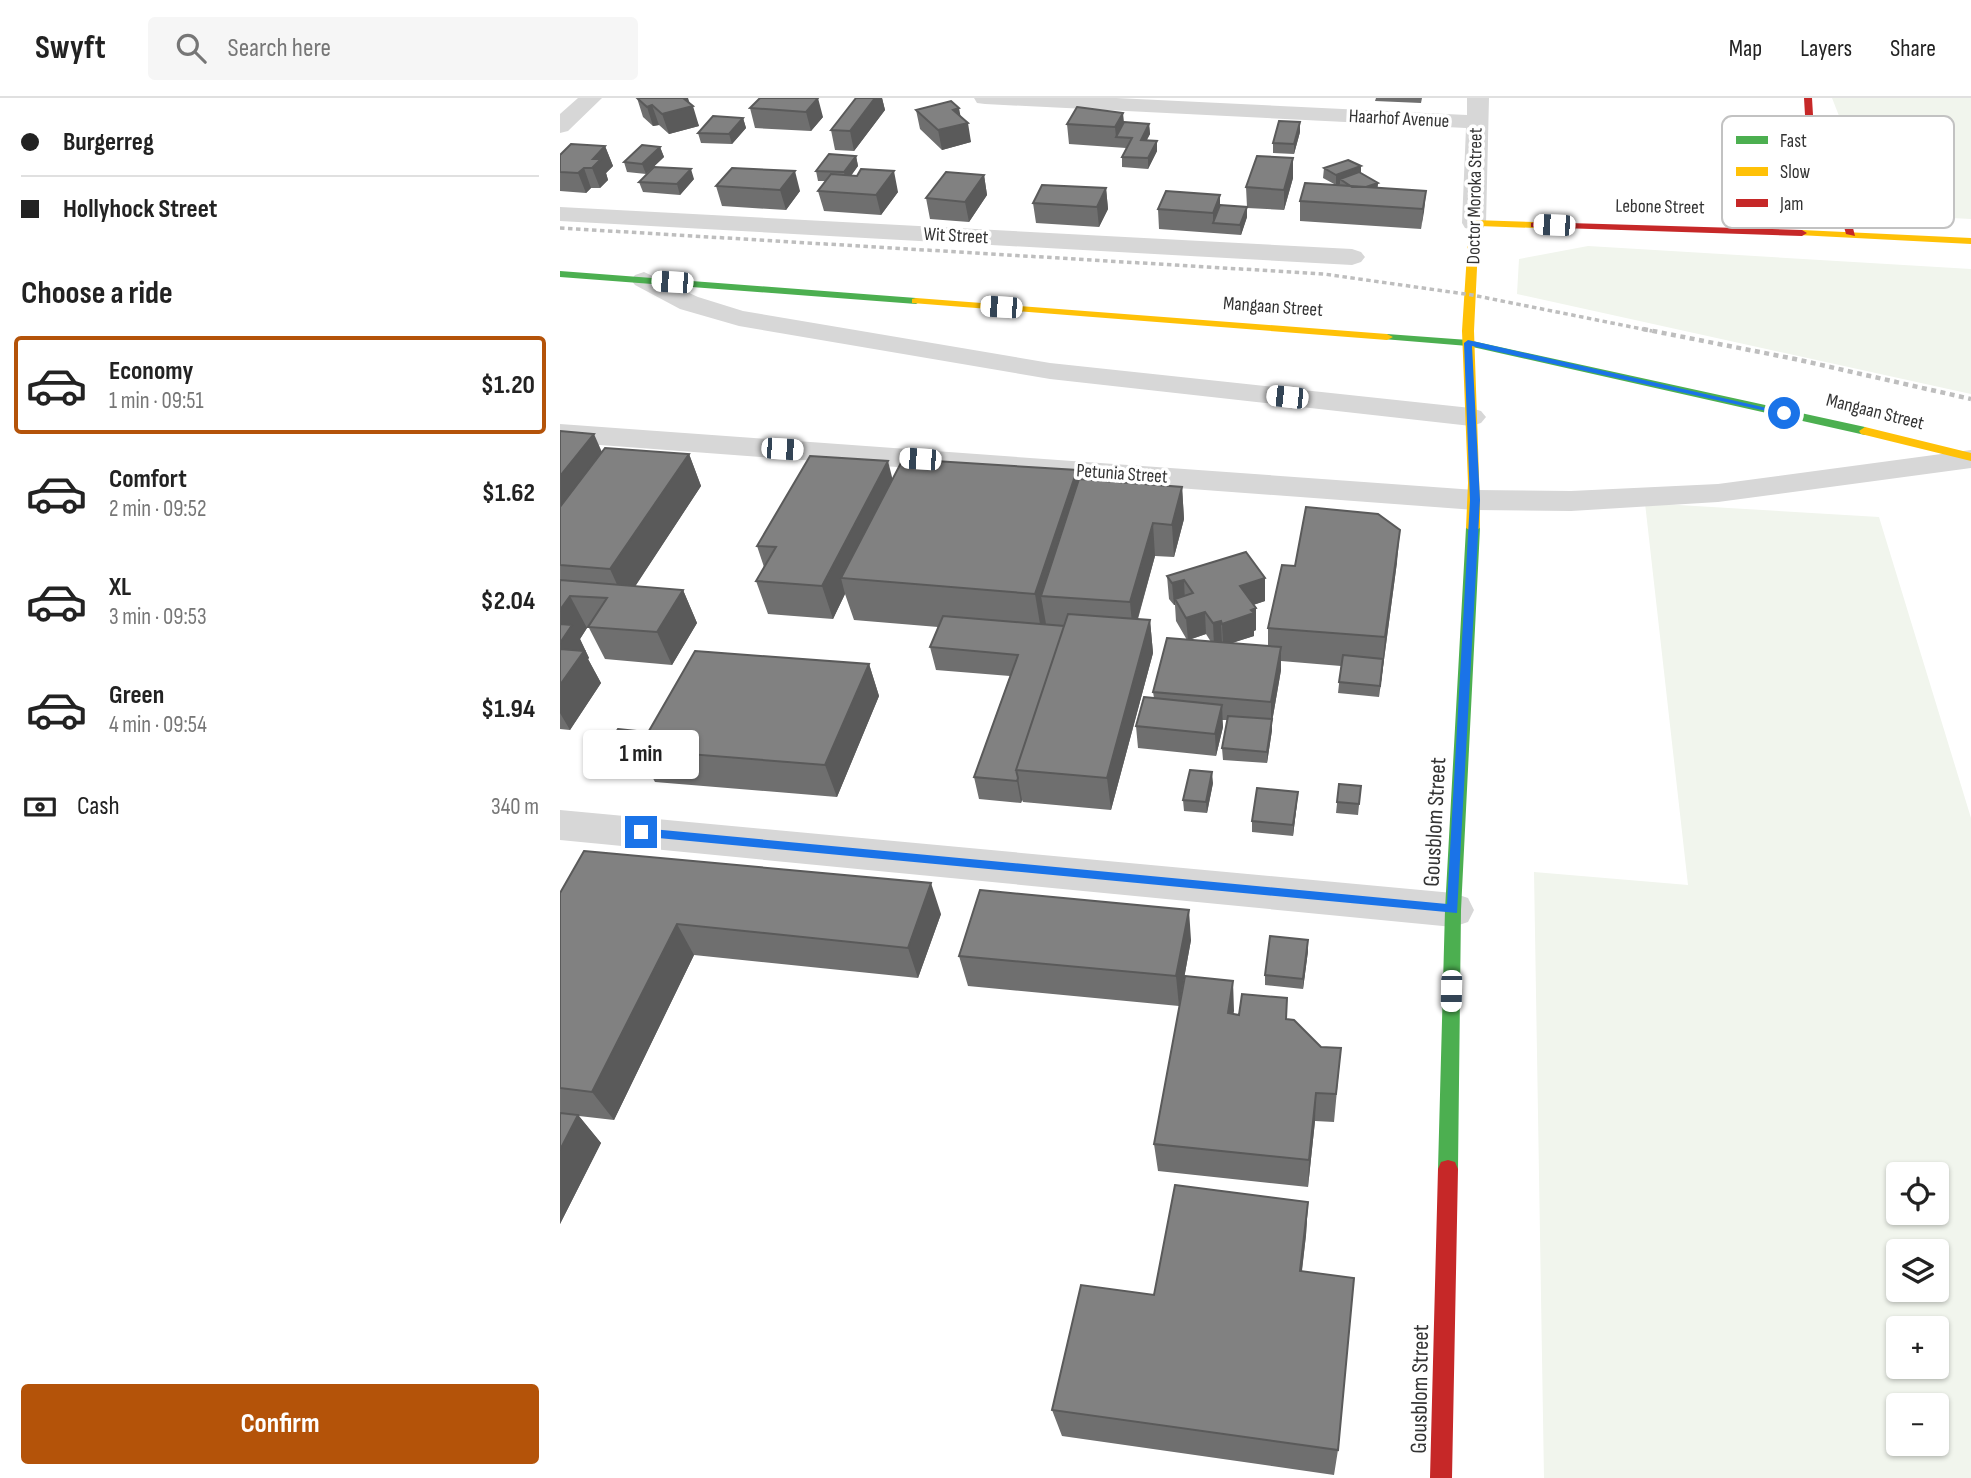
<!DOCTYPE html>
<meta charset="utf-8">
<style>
body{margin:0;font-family:"Sofia Sans Condensed",sans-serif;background:#f6f6f6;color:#222;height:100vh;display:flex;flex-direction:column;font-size:26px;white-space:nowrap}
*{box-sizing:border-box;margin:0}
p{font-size:23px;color:#767676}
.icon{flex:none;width:38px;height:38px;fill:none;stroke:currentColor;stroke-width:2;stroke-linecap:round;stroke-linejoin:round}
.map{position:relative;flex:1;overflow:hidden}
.sheet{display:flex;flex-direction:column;background:#fff;width:560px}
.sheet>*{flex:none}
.guide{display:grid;align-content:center;height:154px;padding:0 21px;background:#fff}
.controls{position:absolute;left:1326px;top:1064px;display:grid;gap:14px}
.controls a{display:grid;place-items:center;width:63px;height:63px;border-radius:7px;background:#fff;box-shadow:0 2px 5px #0004;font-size:35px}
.end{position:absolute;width:32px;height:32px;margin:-16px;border:9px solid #1a73e8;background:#fff;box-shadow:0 0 0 4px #fff}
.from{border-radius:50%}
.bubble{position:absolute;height:49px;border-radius:7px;background:#fff;box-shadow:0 2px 5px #0004;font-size:23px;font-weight:700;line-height:49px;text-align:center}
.car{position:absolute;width:21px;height:42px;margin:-21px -10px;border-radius:9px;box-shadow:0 0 5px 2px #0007;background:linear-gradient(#fff 24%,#345 0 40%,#fff 0 76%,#345 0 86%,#fff 0)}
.guide b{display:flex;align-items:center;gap:24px;height:66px;font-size:26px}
.guide b+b{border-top:2px solid #e0e0e0}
.guide i{width:18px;height:18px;background:#222}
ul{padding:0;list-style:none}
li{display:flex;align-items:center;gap:21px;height:98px;margin:0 14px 10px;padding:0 7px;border:4px solid transparent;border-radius:7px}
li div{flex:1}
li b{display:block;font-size:26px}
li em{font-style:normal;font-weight:700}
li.current{border-color:#b45309}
li>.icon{width:63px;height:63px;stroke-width:1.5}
h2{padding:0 21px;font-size:32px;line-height:84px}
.pay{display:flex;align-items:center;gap:18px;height:77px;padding:0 21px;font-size:26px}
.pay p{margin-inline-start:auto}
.button{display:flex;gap:14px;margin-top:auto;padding:14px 21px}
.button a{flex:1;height:80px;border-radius:7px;background:#b45309;color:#fff;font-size:28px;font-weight:700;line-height:80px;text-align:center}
header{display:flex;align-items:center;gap:42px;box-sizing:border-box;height:98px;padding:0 35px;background:#fff;border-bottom:2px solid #e0e0e0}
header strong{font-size:33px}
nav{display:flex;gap:38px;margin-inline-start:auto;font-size:24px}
.search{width:490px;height:63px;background:#f6f6f6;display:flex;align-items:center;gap:18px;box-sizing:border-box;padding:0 24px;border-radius:7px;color:#767676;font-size:26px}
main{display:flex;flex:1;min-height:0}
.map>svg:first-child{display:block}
.green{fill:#f1f5ed;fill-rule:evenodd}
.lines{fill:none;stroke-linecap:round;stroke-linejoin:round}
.street{fill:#d7d7d7;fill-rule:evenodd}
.fast{fill:#4caf50;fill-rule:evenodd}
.slow{fill:#ffc107;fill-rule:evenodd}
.jam{fill:#c62828;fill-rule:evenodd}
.rail-far1{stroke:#bebebe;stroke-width:3.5;stroke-dasharray:4.5 3.5;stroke-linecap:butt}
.rail{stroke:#bebebe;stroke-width:4.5;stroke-dasharray:5 4.5;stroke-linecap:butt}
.wall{fill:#6f6f6f;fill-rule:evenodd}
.shaded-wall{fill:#5a5a5a}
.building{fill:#818181;stroke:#5a5a5a;stroke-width:2}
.route{fill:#1a73e8}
.labels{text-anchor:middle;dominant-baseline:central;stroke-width:7;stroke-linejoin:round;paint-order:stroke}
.far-street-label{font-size:19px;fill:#333;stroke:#fff}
.street-label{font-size:23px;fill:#333;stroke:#fff}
.key{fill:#fff;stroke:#c2c2c2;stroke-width:2}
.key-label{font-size:19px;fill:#333}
</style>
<header>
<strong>Swyft</strong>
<div class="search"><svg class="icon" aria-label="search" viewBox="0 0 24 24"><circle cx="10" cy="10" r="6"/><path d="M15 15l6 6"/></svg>Search here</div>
<nav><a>Map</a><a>Layers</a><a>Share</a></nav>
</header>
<main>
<section class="sheet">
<div class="guide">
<b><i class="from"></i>Burgerreg</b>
<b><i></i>Hollyhock Street</b>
</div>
<h2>Choose a ride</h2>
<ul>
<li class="current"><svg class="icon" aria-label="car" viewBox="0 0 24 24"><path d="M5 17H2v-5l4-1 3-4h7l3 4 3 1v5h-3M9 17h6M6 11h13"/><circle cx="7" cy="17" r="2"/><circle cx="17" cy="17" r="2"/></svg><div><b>Economy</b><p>1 min · 09:51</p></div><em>$1.20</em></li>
<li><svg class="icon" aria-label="car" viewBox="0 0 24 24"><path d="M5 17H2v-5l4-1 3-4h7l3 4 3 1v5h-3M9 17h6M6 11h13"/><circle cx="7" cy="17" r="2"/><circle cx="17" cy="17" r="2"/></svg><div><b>Comfort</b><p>2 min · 09:52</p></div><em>$1.62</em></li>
<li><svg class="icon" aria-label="car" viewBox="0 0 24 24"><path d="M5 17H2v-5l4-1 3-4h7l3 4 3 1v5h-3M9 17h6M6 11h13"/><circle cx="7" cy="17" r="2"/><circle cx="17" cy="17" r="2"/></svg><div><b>XL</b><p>3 min · 09:53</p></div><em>$2.04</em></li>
<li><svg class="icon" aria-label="car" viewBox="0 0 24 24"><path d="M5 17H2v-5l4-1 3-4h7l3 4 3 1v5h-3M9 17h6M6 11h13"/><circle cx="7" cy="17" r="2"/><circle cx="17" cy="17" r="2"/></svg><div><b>Green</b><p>4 min · 09:54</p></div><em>$1.94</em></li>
</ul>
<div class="pay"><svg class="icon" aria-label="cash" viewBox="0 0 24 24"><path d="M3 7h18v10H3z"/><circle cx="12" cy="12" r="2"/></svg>Cash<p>340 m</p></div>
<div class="button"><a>Confirm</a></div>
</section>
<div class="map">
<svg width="1411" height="1380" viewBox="0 0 1411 1380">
<rect width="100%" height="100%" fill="#fff"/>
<path class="green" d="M 1272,0 L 1411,0 L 1411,121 L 1352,118 L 1312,102 Z
M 1028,148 L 1411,171 L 1411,296 L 957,196 L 959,161 Z
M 1085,405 L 1319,419 L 1411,720 L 1411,1380 L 984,1380 L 974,774 L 1128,787 ZM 1339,1076 L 1377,1076 L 1377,1115 L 1339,1115 ZM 1339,1153 L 1377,1153 L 1377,1192 L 1339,1192 ZM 1339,1230 L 1377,1230 L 1377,1269 L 1339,1269 ZM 1339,1307 L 1377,1307 L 1377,1346 L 1339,1346 Z"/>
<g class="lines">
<path class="street" d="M 18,0 L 42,0 L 8,33 L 0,35 L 0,16 Z
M 414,0 L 556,0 L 907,17 L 907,0 L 929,0 L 926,125 L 923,130 L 914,132 L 905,130 L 902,125 L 906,30 L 425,6 L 417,5 Z
M 0,109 L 792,151 L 801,154 L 805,159 L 801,164 L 792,167 L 0,123 Z
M 84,174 L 138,199 L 183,213 L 490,265 L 911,310 L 921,313 L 926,319 L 921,325 L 911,328 L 490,281 L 179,228 L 120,211 L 75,187 L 71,182 L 75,177 Z
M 0,326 L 915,392 L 1011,393 L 1158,386 L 1411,352 L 1411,370 L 1158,404 L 1011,413 L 915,412 L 0,344 Z
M 0,712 L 893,795 L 908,800 L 914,812 L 908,824 L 893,829 L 0,742 Z"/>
<path class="fast" d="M 1273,80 L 1281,82 L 1251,106 L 1190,125 L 1185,122 L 1245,102 Z
M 0,173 L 356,200 L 361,203 L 356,206 L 0,179 Z
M 827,236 L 908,242 L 1305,329 L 1311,333 L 1305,337 L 908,248 L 823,241 L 823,237 Z
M 913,426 L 920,430 L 901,812 L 898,1071 L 895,1078 L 888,1080 L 881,1078 L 878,1071 L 885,812 L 906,430 Z"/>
<path class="slow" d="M 914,122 L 975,124 L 980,127 L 975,130 L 919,128 L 914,233 L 920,407 L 920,430 L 913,434 L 906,430 L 908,385 L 902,233 L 909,125 Z
M 1242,132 L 1411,140 L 1411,146 L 1238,137 L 1238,133 Z
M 356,200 L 827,236 L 833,239 L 827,242 L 352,205 L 352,201 Z
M 1305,329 L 1411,355 L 1411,363 L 1301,336 L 1299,333 Z"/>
<path class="jam" d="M 1244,0 L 1252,0 L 1253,17 L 1281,82 L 1295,138 L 1286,136 L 1271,82 L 1245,17 Z
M 975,124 L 1242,132 L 1247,135 L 1242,138 L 971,129 L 971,125 Z
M 888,1062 L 895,1064 L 898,1071 L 892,1380 L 870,1380 L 878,1071 L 881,1064 Z"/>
<path class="rail-far1" d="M 0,130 L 764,176 L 912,197 L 1092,233"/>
<path class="rail" d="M 1083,231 L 1235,261 L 1411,301"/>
</g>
<path class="wall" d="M 77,0 L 129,5 L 139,28 L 109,36 L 99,27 L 93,28 L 83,19 Z
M 200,0 L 263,19 L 251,33 L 195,30 L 190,10 Z
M 296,0 L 322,0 L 325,12 L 294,53 L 275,52 L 271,32 Z
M 816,0 L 862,0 L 861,5 L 815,3 Z
M 356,12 L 400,18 L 411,44 L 382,52 L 360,31 Z
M 183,20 L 186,30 L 172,46 L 141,45 L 138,35 Z
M 564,24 L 589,26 L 590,36 L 586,42 L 597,53 L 588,71 L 562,69 L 562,59 L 566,50 L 509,46 L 507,26 Z
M 740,34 L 734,56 L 713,55 L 713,45 Z
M 45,48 L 53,68 L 46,75 L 48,82 L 40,90 L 31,90 L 26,95 L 0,93 L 0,57 Z
M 100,49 L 104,59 L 86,76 L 67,74 L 64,64 Z
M 296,58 L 298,68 L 291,77 L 338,94 L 321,117 L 264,113 L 258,93 L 266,83 L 258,83 L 256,73 Z
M 733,60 L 733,80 L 724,112 L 687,110 L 687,119 L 681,137 L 599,131 L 598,111 L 660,97 L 660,107 L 687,109 L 686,89 Z
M 801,68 L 801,75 L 818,85 L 817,90 L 866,93 L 861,131 L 740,123 L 740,103 L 776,87 L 763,80 L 764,70 Z
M 424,77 L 427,97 L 409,124 L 370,121 L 366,100 Z
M 134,81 L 120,97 L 83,94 L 79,84 Z
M 156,88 L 240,93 L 226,112 L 162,108 Z
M 546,90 L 548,111 L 539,129 L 476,125 L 473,105 Z
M 0,333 L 42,354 L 129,356 L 141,388 L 75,488 L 123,492 L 137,525 L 112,567 L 45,561 L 29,530 L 27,530 L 20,541 L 29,560 L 28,561 L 41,585 L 10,632 L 0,631 Z
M 517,372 L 519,383 L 622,389 L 624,421 L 614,459 L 595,458 L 578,521 L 590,522 L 593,555 L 551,712 L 463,704 L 462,702 L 461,705 L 419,701 L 414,679 L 450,578 L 376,572 L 370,549 L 378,529 L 294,522 L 285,496 L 273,521 L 208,516 L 196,483 L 204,469 L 197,448 L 332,382 Z
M 837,464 L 819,599 L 778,595 L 781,568 L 721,563 L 721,572 L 712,624 L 712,632 L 707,665 L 663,662 L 662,650 L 667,622 L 662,622 L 663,629 L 656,658 L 578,650 L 576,628 L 594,600 L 593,594 L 627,542 L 616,523 L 615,507 L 614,507 L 609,501 L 607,478 L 705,503 L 693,507 L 696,510 L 696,532 L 694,533 L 694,538 L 671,545 L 708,548 L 708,530 L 735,468 ZM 646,536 L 651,544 L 629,542 Z
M 309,566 L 319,598 L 277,699 L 95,684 L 83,662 L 72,681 L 43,677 L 36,666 L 88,636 Z
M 653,685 L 647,715 L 624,713 L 623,702 Z
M 779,686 L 801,688 L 798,717 L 776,715 Z
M 737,705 L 733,738 L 692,734 L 692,723 Z
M 0,795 L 381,816 L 358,880 L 134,857 L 54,1022 L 19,1018 L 41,1045 L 0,1126 Z
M 631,842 L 619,908 L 408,888 L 399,858 Z
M 748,853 L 743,891 L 705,887 L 705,877 Z
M 673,883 L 673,916 L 679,917 L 727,900 L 727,921 L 761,949 L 781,950 L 774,1024 L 755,1023 L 748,1089 L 598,1073 L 594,1046 Z
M 748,1104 L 746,1137 L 742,1173 L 778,1352 L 774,1377 L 502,1338 L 492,1312 Z"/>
<path class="shaded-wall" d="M 123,0 L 128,0 L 131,9 L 133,8 L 139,28 L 109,36 L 102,16 Z
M 258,0 L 263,19 L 251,33 L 246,14 Z
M 315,0 L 322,0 L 325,12 L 294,53 L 290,33 Z
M 92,7 L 99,27 L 93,28 L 87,9 Z
M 399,10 L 402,26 L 408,25 L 411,44 L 382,52 L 378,32 L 393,12 Z
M 563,15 L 565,34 L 556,39 L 555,29 Z
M 183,20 L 186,30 L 172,46 L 169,36 Z
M 740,24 L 740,34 L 734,56 L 734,46 Z
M 589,26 L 590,36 L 582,52 L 581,42 Z
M 597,43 L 597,53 L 588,71 L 588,60 Z
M 45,48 L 53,68 L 46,75 L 48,82 L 40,90 L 32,70 L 33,61 Z
M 100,49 L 104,59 L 86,76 L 82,66 Z
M 296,58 L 298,68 L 286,85 L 284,74 Z
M 733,60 L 733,80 L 724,112 L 724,92 Z
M 801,68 L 801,79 L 780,81 L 780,86 L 776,88 L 776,77 Z
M 24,70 L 31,90 L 26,95 L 18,75 Z
M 131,71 L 134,81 L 120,97 L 117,86 Z
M 235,73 L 240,93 L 226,112 L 220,92 Z
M 334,73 L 338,94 L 321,117 L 316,97 Z
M 424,77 L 427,97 L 409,124 L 405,104 Z
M 818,85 L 817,95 L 798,92 Z
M 546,90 L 548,111 L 539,129 L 537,109 Z
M 866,93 L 864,114 L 861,131 L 863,111 Z
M 660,97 L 660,117 L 653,125 L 653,115 Z
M 687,109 L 687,119 L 681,137 L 680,127 Z
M 34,336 L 52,377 L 0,446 L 0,378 Z
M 129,356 L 141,388 L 65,504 L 50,471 Z
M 328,363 L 336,395 L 281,480 L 285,496 L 273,521 L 262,488 Z
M 517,372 L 523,414 L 481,498 L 486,526 L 482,538 L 475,496 Z
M 622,389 L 624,421 L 614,459 L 612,427 Z
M 593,425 L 595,458 L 573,537 L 570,504 Z
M 840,432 L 837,464 L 819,599 L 825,539 Z
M 705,480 L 705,503 L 681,511 L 680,488 Z
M 624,482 L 625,504 L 615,501 L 615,507 L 614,507 L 612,485 Z
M 123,492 L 137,525 L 112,567 L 97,534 Z
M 10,498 L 27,530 L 20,541 L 29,560 L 28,561 L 41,585 L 10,632 L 0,615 L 0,512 Z
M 696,510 L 696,532 L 694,533 L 694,538 L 663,548 L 662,526 Z
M 645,514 L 646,536 L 628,542 L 626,520 Z
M 590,522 L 593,555 L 551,712 L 547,680 Z
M 661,523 L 662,545 L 654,548 L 653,525 Z
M 721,549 L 721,572 L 712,624 L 712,632 L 707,665 L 707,654 L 711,624 L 711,604 Z
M 309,566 L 319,598 L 277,699 L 265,667 Z
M 662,607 L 663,629 L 656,658 L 655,636 Z
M 87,634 L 93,646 L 78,652 L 83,662 L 72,681 L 66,670 Z
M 652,674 L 653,685 L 647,715 L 646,704 Z
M 458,680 L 462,702 L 461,705 L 457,683 Z
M 738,694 L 737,705 L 733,738 L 733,727 Z
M 371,785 L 381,816 L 358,880 L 348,850 Z
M 629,812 L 631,842 L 619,908 L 616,878 Z
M 117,826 L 134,857 L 54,1022 L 32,994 Z
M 748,842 L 748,853 L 743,891 L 743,881 Z
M 673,883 L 674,913 L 669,945 L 668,915 Z
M 756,995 L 755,1023 L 748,1089 L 749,1062 Z
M 18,1017 L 41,1045 L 0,1126 L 0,1052 Z
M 748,1104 L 746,1137 L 738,1204 L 740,1173 Z"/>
<path class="building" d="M 77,0 L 123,0 L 133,8 L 102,16 L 92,7 L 87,9 Z
M 200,0 L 258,0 L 246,14 L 190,10 Z
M 296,0 L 315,0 L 290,33 L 271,32 Z
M 391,3 L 399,10 L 393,12 L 408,25 L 378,32 L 356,12 Z
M 517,9 L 563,15 L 555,29 L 507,26 Z
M 153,18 L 183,20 L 169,36 L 138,35 Z
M 719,23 L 740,24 L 734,46 L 713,45 Z
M 564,24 L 589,26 L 581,42 L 597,43 L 588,60 L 562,59 L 572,40 L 556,39 Z
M 11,46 L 45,48 L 33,61 L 41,61 L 32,70 L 24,70 L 18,75 L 0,74 L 0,57 Z
M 82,47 L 100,49 L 82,66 L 64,64 Z
M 269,56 L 296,58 L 284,74 L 256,73 Z
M 697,58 L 733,60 L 724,92 L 686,89 Z
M 788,62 L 801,68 L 776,77 L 764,70 Z
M 94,69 L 131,71 L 117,86 L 79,84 Z
M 172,70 L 235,73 L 220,92 L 156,88 Z
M 301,71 L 334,73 L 316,97 L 258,93 L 271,76 L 297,78 Z
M 386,74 L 424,77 L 405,104 L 366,100 Z
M 799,74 L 818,85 L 806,89 L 792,89 L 780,81 Z
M 745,85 L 866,93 L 863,111 L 740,103 Z
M 482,87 L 546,90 L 537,109 L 473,105 Z
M 606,93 L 660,97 L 653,115 L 598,111 Z
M 660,107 L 687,109 L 680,127 L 653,125 Z
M 0,333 L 34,336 L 0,378 Z
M 45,350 L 129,356 L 50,471 L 0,467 L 0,409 Z
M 250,358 L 328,363 L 262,488 L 196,483 L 216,449 L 197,448 Z
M 343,361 L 517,372 L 475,496 L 281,480 Z
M 519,381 L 622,389 L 612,427 L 593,425 L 570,504 L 481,498 Z
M 746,409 L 818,416 L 840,432 L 825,539 L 708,530 L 722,467 L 735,468 Z
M 686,454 L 705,480 L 680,488 L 696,510 L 691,512 L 694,515 L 662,526 L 661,523 L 653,525 L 645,514 L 626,520 L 615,501 L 633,495 L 624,482 L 612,485 L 607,478 Z
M 0,482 L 123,492 L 97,534 L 28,529 L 47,500 L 10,498 L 0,512 Z
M 508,516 L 590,522 L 547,680 L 456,672 Z
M 383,518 L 504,528 L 456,672 L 458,680 L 457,683 L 414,679 L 458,557 L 370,549 Z
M 0,526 L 12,527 L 0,545 Z
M 607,540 L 721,549 L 711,604 L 593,594 Z
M 0,551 L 24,553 L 0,587 Z
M 135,553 L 309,566 L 265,667 L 78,652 Z
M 783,557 L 823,561 L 820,588 L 779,584 Z
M 584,599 L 662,607 L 655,636 L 576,628 Z
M 668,618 L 712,621 L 707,654 L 662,650 Z
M 58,631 L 87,634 L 66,670 L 36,666 Z
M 630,672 L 652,674 L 646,704 L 623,702 Z
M 779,686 L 801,688 L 799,706 L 777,704 Z
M 697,690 L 738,694 L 733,727 L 692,723 Z
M 24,753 L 371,785 L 348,850 L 117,826 L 32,994 L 0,990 L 0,795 Z
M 420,792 L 629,812 L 616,878 L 399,858 Z
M 710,838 L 748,842 L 743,881 L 705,877 Z
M 625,878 L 673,883 L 668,915 L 679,917 L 682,896 L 727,900 L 726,921 L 734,922 L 761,949 L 781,950 L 776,996 L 756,995 L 749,1062 L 594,1046 Z
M 0,1015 L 18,1017 L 0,1052 Z
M 615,1087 L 748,1104 L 740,1173 L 794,1180 L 778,1352 L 492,1312 L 521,1187 L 594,1197 Z"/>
<path class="route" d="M 908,242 L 1229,315 L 1224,317 L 912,248 L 920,402 L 897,815 L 77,738 L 75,734 L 81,730 L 887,806 L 910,402 L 904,245 Z"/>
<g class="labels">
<g class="far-street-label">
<text transform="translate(839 21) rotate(3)">Haarhof Avenue</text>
<text transform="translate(915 98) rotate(-89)">Doctor Moroka Street</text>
<text transform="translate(1100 109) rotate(1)">Lebone Street</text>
<text transform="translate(396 138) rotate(3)">Wit Street</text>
<text transform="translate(713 209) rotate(4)">Mangaan Street</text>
<text transform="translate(1315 314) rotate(14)">Mangaan Street</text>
<text transform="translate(562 376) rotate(4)">Petunia Street</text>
</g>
<g class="street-label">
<text transform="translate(875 724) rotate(-87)">Gousblom Street</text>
<text transform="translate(860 1291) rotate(-89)">Gousblom Street</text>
</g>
</g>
<rect x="1162" y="18" width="232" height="112" rx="10" class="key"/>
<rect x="1176" y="38" width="32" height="8" fill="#4caf50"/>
<rect x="1176" y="69" width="32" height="9" fill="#ffc107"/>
<rect x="1176" y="101" width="32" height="8" fill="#c62828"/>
<g class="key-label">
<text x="1220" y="49">Fast</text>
<text x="1220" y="80">Slow</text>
<text x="1220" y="112">Jam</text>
</g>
</svg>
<div class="controls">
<a><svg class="icon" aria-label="locate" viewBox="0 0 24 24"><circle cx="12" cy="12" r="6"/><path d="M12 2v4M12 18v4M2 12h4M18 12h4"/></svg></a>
<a><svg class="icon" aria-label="layers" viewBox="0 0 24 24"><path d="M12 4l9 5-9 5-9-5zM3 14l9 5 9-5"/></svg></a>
<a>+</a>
<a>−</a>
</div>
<i class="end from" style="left:1224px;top:315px"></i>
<i class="end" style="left:81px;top:734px"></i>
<div class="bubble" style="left:23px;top:632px;width:116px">1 min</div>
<i class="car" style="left:994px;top:127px;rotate:272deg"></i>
<i class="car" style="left:112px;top:184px;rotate:274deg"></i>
<i class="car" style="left:441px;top:209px;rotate:274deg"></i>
<i class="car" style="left:727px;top:299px;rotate:276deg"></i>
<i class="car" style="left:222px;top:351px;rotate:94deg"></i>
<i class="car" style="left:360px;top:361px;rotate:274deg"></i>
<i class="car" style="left:891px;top:893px;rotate:181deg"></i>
</div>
</main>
